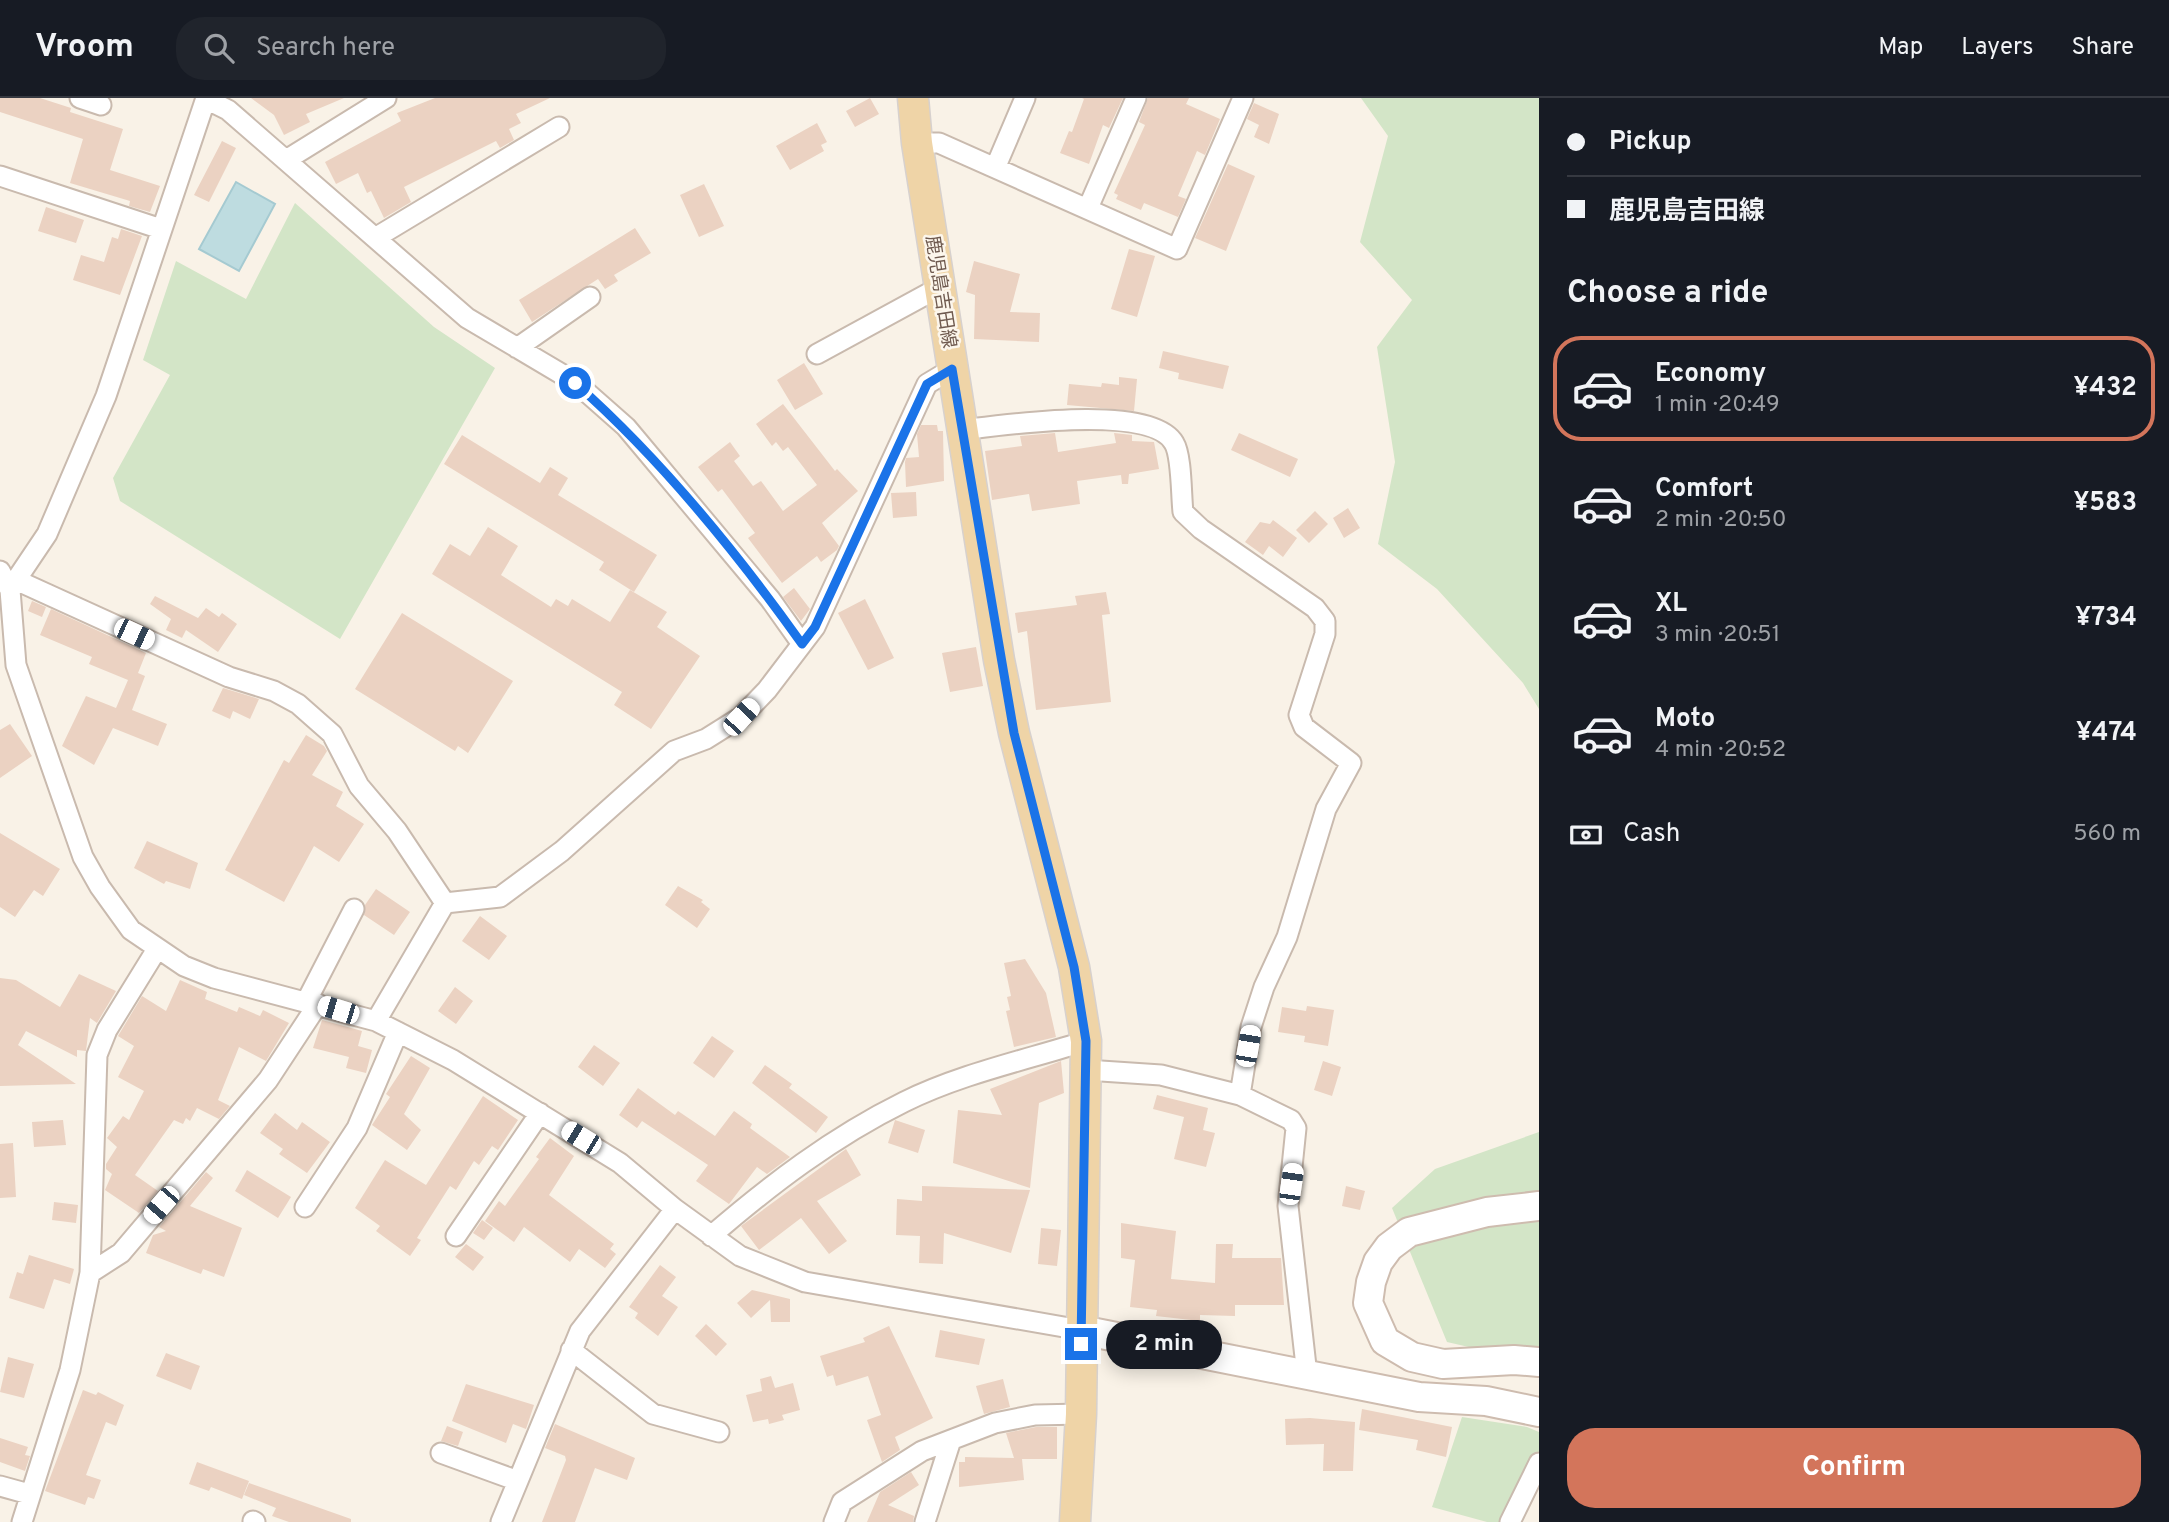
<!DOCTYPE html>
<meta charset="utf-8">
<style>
body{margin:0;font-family:Overpass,"Noto Sans JP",sans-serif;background:#20242c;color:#f1f3f6;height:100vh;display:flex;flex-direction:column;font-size:26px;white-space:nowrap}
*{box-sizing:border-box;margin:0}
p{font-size:23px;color:#9ea1a6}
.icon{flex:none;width:38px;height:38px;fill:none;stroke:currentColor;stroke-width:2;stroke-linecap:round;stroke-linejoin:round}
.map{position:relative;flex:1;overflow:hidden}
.side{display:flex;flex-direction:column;background:#171b24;width:630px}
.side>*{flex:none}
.banner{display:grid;align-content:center;height:154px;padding:0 28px;background:#171b24}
.end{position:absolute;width:32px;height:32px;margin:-16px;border:9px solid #1a73e8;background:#fff;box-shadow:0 0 0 4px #fff}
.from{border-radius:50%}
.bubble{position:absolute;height:49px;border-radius:24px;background:#171b24;box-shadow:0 4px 18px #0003;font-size:23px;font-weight:700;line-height:49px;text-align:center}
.car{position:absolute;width:21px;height:42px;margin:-21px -10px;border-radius:9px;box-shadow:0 0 5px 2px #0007;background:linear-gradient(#fff 24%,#345 0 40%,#fff 0 76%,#345 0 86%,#fff 0)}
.banner b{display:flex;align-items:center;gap:24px;height:66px;font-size:26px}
.banner b+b{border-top:2px solid #363941}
.banner i{width:18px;height:18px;background:#f1f3f6}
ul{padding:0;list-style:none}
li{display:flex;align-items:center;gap:21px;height:105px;margin:0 14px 10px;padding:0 14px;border:4px solid transparent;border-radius:28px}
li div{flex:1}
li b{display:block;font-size:26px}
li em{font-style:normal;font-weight:700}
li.active{border-color:#d3755b}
li>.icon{width:63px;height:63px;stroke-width:1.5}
h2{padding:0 28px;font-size:32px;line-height:84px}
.pay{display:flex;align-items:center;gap:18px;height:77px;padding:0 28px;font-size:26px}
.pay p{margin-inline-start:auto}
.primary-button{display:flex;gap:14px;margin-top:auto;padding:14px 28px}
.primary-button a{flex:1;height:80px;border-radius:28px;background:#d3755b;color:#fff;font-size:28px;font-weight:700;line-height:80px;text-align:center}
header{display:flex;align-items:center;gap:42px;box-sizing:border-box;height:98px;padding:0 35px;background:#171b24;border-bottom:2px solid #363941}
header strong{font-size:33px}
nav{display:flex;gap:38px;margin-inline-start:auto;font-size:24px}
.search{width:490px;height:63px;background:#20242c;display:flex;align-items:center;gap:18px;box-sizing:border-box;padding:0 24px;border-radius:28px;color:#9ea1a6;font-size:26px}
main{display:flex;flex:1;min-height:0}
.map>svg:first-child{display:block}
.green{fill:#d3e5c7}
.water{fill:#bedce0;stroke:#a5cad1;stroke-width:2}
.building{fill:#ebd2c2}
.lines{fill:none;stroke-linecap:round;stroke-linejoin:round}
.street-casing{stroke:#c9baae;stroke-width:23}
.secondary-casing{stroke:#cebcaf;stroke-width:32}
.primary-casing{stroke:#d7d1ce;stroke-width:33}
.street{stroke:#fff;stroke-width:19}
.secondary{stroke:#fff;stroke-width:28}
.primary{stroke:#efd4a7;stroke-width:30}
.route{stroke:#1a73e8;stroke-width:9}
.labels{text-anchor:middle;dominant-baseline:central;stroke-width:5;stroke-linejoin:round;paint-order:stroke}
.street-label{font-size:19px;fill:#6f5a4f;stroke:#fcf6ec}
</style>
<header>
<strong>Vroom</strong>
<div class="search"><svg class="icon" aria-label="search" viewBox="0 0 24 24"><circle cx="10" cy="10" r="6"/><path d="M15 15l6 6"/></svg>Search here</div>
<nav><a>Map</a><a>Layers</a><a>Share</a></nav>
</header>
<main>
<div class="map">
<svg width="1539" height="1424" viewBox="0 0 1539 1424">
<rect width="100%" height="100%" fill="#f9f2e7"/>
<path class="green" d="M 1361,0 L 1539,0 L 1539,611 L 1523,585 L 1437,491 L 1378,446 L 1395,364 L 1377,249 L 1412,202 L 1360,144 L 1388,38 Z
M 295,105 L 434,229 L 495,270 L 340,541 L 120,403 L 113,380 L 170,277 L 143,262 L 176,163 L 246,201 Z
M 1539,1034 L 1539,1254 L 1495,1255 L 1447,1244 L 1392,1110 L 1435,1071 Z
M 1462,1319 L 1527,1329 L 1539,1334 L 1539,1353 L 1503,1424 L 1487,1424 L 1432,1409 Z"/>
<path class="water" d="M 236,84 L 275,106 L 239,173 L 199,151 Z"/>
<path class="building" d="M 0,0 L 40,0 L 71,10 L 70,14 L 123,31 L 110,72 L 160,88 L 150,114 L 129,108 L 130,103 L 70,85 L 83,41 L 0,14 Z
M 251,0 L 344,0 L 306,16 L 310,24 L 284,37 L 274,17 Z
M 435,0 L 550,0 L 516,16 L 521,25 L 509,31 L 514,42 L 500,50 L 496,43 L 404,89 L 411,104 L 384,120 L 371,93 L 367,95 L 358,75 L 336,86 L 325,64 L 401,23 L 397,15 Z
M 870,0 L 879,16 L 855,29 L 846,13 Z
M 1082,0 L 1123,0 L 1109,30 L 1103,27 L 1089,66 L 1060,55 L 1069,33 L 1072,34 L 1084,1 Z
M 1148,0 L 1189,0 L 1186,6 L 1220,21 L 1205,57 L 1197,53 L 1178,98 L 1186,101 L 1178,119 L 1144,105 L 1141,112 L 1116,101 L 1118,97 L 1114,95 L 1145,27 L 1139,24 Z
M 1254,5 L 1279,16 L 1269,46 L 1254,39 L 1259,27 L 1247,21 Z
M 817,25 L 827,44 L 821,47 L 824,53 L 790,72 L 776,48 Z
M 222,43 L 236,50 L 209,104 L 194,97 Z
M 1228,66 L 1255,78 L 1226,153 L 1195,140 Z
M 704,86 L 724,128 L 699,139 L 680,97 Z
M 46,109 L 84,122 L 76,145 L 38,133 Z
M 635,130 L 651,155 L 614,177 L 618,183 L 605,191 L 598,181 L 532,224 L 519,202 Z
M 121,131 L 142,138 L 120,197 L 73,182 L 81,157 L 104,164 L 112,139 L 118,141 Z
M 1129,151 L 1155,158 L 1137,219 L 1111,211 Z
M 974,163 L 1020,176 L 1010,214 L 1040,215 L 1039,244 L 974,241 L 975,197 L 966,194 Z
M 1163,253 L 1229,268 L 1223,291 L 1178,281 L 1179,275 L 1159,270 Z
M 804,265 L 823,296 L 795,312 L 777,282 Z
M 1119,279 L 1137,281 L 1134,313 L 1067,307 L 1069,286 L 1101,289 L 1102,285 L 1119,287 Z
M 783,306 L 835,373 L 837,371 L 858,393 L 822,425 L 839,448 L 837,452 L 821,464 L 817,458 L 782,485 L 748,440 L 755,435 L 722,391 L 718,394 L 698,369 L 730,344 L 740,358 L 734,363 L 753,388 L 761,383 L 783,413 L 817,387 L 788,349 L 783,353 L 776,344 L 772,348 L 756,326 Z
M 921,327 L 937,327 L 938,333 L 943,333 L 944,383 L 906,389 L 905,364 L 906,360 L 919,359 L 917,336 Z
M 1055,335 L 1058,354 L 1116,345 L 1114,335 L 1132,337 L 1132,343 L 1154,344 L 1159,371 L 1129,376 L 1128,386 L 1122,386 L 1121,377 L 1077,383 L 1080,406 L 1032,413 L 1029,396 L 992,402 L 985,353 L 1022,348 L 1020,338 Z
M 1239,335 L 1298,361 L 1290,379 L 1231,352 Z
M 462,337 L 540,385 L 550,369 L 568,380 L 558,397 L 657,457 L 634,494 L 599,472 L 604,464 L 444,366 Z
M 916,394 L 917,418 L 893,420 L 891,395 Z
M 1348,410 L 1360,430 L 1344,440 L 1333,420 Z
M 1315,413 L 1328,426 L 1309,445 L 1296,432 Z
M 1273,422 L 1297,440 L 1283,459 L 1269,448 L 1263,457 L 1245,444 L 1260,424 L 1270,426 Z
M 488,429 L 518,448 L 501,477 L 551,509 L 556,501 L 568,508 L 572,501 L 610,524 L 630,492 L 667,514 L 657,529 L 700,558 L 651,631 L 614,607 L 622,594 L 432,476 L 450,446 L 470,458 Z
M 794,490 L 810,511 L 801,523 L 783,499 Z
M 1106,494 L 1110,516 L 1102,517 L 1111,604 L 1036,612 L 1027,533 L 1018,535 L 1015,515 L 1077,507 L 1075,498 Z
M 155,498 L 198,520 L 206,510 L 219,519 L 222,515 L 237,526 L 218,554 L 186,532 L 182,540 L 166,532 L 171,521 L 150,506 Z
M 865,501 L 894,560 L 868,572 L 838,515 Z
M 32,503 L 46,509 L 42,519 L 28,513 Z
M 51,511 L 146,555 L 138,575 L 145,578 L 132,612 L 167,626 L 158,648 L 113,630 L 94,667 L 62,648 L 86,598 L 116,610 L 128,582 L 89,566 L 92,559 L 40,537 Z
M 402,515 L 513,583 L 468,655 L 458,648 L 455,653 L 355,591 Z
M 976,549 L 983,588 L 950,594 L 942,555 Z
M 223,590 L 259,601 L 250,621 L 233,613 L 230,621 L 212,613 Z
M 10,626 L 32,658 L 0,680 L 0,632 Z
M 306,637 L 324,648 L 327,653 L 312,677 L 343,694 L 336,708 L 364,726 L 339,764 L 314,748 L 284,804 L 225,772 L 284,662 L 289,665 Z
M 0,735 L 60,771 L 43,798 L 34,792 L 15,819 L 0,809 Z
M 147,743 L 198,765 L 190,791 L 166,783 L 164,786 L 134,770 Z
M 678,788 L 703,802 L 701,804 L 710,811 L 697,830 L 665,807 Z
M 376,791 L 410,814 L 394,837 L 364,817 L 365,807 Z
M 480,818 L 507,838 L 489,862 L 462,843 Z
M 1025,861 L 1046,895 L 1056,939 L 1014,949 L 1006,913 L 1010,912 L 1007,899 L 1011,898 L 1004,865 Z
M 79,876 L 116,893 L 97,925 L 90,920 L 86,953 L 77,952 L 77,959 L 26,933 L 18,947 L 76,986 L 0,988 L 0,880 L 16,882 L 60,909 Z
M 180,882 L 207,894 L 205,901 L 237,914 L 239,909 L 260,918 L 263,912 L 289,925 L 266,963 L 239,949 L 218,1002 L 230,1008 L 219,1021 L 197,1010 L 190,1023 L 186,1020 L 183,1026 L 174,1022 L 135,1077 L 158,1093 L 139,1115 L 105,1092 L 112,1076 L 106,1071 L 106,1066 L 117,1049 L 107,1040 L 123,1018 L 129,1022 L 144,993 L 118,979 L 134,948 L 118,938 L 142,898 L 166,913 Z
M 455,889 L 473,903 L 456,926 L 438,913 Z
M 1307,908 L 1334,912 L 1328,948 L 1304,944 L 1305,938 L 1278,934 L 1282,909 L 1306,913 Z
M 322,922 L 362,933 L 358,948 L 372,952 L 366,975 L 346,970 L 349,959 L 313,950 Z
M 712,938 L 734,953 L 714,980 L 693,965 Z
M 594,947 L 620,965 L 603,988 L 578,969 Z
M 411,958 L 430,970 L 404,1016 L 421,1032 L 407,1052 L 372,1027 L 390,999 L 386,996 Z
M 1061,963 L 1064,995 L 1039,1005 L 1030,1090 L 953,1065 L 958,1012 L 1002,1017 L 990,991 Z
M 1323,963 L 1341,969 L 1332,998 L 1314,992 Z
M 765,967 L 792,986 L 789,990 L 828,1019 L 816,1035 L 752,985 Z
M 638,990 L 675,1017 L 678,1013 L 715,1038 L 734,1013 L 752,1026 L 750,1030 L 790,1059 L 767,1076 L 757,1069 L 729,1106 L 696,1083 L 708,1067 L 642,1023 L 637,1030 L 619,1017 Z
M 1157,997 L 1208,1010 L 1203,1032 L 1215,1035 L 1206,1069 L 1174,1061 L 1184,1019 L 1153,1011 Z
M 483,998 L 518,1022 L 498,1052 L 492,1048 L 479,1067 L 474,1063 L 456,1092 L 450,1088 L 417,1140 L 421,1142 L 410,1158 L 376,1133 L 380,1128 L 355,1110 L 385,1062 L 426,1087 Z
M 275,1015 L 297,1032 L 302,1024 L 330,1044 L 307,1075 L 279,1056 L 283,1051 L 260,1035 Z
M 63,1022 L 66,1047 L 34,1049 L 32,1024 Z
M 895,1022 L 925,1032 L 918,1055 L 888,1045 Z
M 550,1040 L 574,1058 L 549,1097 L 614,1146 L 610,1151 L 616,1156 L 605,1170 L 579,1151 L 570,1164 L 524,1129 L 514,1144 L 485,1123 L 499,1103 L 505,1108 L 539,1061 L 536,1059 Z
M 13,1045 L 16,1099 L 0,1100 L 0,1046 Z
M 846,1051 L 861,1077 L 817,1103 L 847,1143 L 829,1156 L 801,1120 L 759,1152 L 741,1128 Z
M 247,1072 L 291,1099 L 278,1120 L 235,1093 Z
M 206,1074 L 213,1080 L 190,1108 L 242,1130 L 224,1179 L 203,1171 L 201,1176 L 146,1155 L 153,1137 L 166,1133 L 159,1129 Z
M 922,1088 L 1030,1092 L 1011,1155 L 944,1135 L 943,1166 L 919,1165 L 920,1138 L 896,1137 L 897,1101 L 922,1103 Z
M 1346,1088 L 1365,1093 L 1360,1112 L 1342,1108 Z
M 54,1104 L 78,1107 L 76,1125 L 52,1122 Z
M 482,1122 L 493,1130 L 484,1142 L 473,1135 Z
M 1121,1125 L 1176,1133 L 1171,1181 L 1215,1185 L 1216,1146 L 1233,1146 L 1232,1160 L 1281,1160 L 1284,1207 L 1235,1207 L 1235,1218 L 1200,1217 L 1200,1223 L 1156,1218 L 1157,1212 L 1130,1209 L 1135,1162 L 1121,1160 Z
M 1041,1130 L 1061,1132 L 1057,1168 L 1038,1166 Z
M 466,1146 L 484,1159 L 473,1173 L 455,1159 Z
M 29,1157 L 74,1171 L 70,1186 L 54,1181 L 44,1211 L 9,1200 L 17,1174 L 23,1176 Z
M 660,1167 L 676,1179 L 662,1198 L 678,1209 L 658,1238 L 635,1220 L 638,1215 L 629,1209 Z
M 752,1192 L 790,1201 L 790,1224 L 771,1224 L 770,1202 L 751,1220 L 737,1205 Z
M 706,1226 L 727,1246 L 716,1258 L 695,1238 Z
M 889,1228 L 933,1320 L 895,1339 L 900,1352 L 882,1364 L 867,1322 L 881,1317 L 868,1278 L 836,1288 L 833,1277 L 827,1279 L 820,1258 L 865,1244 L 863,1240 Z
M 940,1232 L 985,1241 L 979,1267 L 935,1259 Z
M 166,1255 L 200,1268 L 191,1292 L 156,1278 Z
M 8,1259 L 34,1266 L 24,1300 L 0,1294 Z
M 771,1278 L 775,1290 L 793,1285 L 800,1312 L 782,1317 L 784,1322 L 769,1326 L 768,1321 L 753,1324 L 746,1297 L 762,1293 L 760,1281 Z
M 1003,1281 L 1010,1309 L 984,1316 L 976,1288 Z
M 466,1286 L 534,1307 L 526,1331 L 513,1326 L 506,1345 L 452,1323 Z
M 83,1292 L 96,1297 L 98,1294 L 124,1307 L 116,1328 L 106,1324 L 86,1377 L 101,1382 L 94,1401 L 88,1399 L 85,1407 L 45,1393 Z
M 1362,1311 L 1452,1329 L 1446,1359 L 1416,1352 L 1418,1342 L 1359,1332 Z
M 1310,1320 L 1355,1324 L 1353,1373 L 1323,1373 L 1324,1346 L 1286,1347 L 1285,1321 Z
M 555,1326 L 635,1360 L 627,1382 L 595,1370 L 575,1424 L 542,1424 L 566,1362 L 565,1358 L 545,1350 Z
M 447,1328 L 463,1334 L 458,1348 L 441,1343 Z
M 1036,1329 L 1057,1329 L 1057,1361 L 1022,1361 L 1024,1382 L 959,1389 L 959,1364 L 965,1364 L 965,1359 L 1014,1360 L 1006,1335 Z
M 0,1340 L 28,1349 L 25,1357 L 30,1358 L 25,1373 L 0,1364 Z
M 197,1364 L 249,1383 L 242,1401 L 211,1389 L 209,1393 L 189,1386 Z
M 911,1374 L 919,1387 L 888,1407 L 914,1418 L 913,1424 L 867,1424 L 880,1394 Z
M 249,1385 L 351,1421 L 351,1424 L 289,1424 L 272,1418 L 276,1410 L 244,1397 Z"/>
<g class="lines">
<defs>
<path id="street" d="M 80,0 L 101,7
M 206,1 L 228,12 L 467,220 L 575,284 L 626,329 L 770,501 L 802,546
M 917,45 L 939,45 L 1177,151 L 1243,0
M 286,62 L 386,0
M 996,68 L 1025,0
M 0,78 L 161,131
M 1088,110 L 1136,0
M 375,140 L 559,29
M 517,250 L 590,199
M 817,256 L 940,189
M 961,332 C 1004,327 1151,305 1174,345 C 1182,358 1181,398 1183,414 L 1201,431 L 1315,510 L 1325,523 L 1325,536 L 1299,617 L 1304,629 L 1351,665 L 1326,711 L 1287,839 L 1264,889 L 1251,929 L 1240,997 L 1161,977 L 1086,972
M 0,473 L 10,492 L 16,567 L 83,759 L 100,789 L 131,832 L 184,868 L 214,880 L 376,923 L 453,962 L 620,1065 L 675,1111 L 740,1158 L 805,1184 L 1081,1232
M 16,482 L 229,579 L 274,593 L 298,606 L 332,636 L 359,688 L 397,733 L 445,805
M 10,491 L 47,436 L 106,298 L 206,0
M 306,904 L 354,811
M 376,923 L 445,805 L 500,799 L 562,753 L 674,653 L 706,641 L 741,619 L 767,592 L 815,529 L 927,286 L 952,271
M 1240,997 L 1291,1022 L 1296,1030 L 1288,1108 L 1307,1277
M 305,1109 L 357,1030 L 398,934
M 456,1138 L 540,1015
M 711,1138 C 770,1087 833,1039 904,1004 C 960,976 1026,962 1086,943
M 90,1175 L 121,1155 L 268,982 L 318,906
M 571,1252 L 653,1316 L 719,1334
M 441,1355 L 518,1383
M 0,1388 L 29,1396
M 253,1423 L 255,1424
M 22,1424 L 70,1272 L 90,1175 L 97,957 L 107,932 L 157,851
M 501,1424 L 580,1233 L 675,1111
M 834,1424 L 842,1404 L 922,1353 L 995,1325 L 1035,1317 L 1081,1316
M 925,1424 L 951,1342
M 1510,1424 L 1539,1365"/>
<path id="secondary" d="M 1539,1108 L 1487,1114 L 1409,1134 L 1389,1149 L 1378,1164 L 1371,1184 L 1368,1205 L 1385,1243 L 1412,1259 L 1443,1266 L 1514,1262 L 1539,1264
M 1081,1232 L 1419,1299 L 1486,1303 L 1539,1314"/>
<path id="primary" d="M 913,0 L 917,45 L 999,562 L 1014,635 L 1074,869 L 1086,943 L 1081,1316 L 1075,1424"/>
</defs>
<use href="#street" class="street-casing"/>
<use href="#secondary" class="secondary-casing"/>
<use href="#primary" class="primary-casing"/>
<use href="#street" class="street"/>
<use href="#secondary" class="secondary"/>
<use href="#primary" class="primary"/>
</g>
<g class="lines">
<path class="route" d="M 575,285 C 661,361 735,452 802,546 L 815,529 L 927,286 L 952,271 L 1014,635 L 1074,869 L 1086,943 L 1081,1246"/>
</g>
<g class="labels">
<g class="street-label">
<text transform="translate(940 194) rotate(81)">鹿児島吉田線</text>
</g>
</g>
</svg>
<i class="end from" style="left:575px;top:285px"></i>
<i class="end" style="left:1081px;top:1246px"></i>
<div class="bubble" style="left:1106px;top:1222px;width:116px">2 min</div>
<i class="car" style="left:134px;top:536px;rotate:115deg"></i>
<i class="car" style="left:741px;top:619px;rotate:43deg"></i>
<i class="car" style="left:338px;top:912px;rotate:287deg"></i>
<i class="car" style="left:1248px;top:948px;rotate:10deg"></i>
<i class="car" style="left:581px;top:1040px;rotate:301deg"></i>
<i class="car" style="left:1291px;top:1086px;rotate:8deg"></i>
<i class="car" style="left:161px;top:1107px;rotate:221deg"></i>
</div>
<section class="side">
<div class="banner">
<b><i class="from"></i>Pickup</b>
<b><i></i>鹿児島吉田線</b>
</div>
<h2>Choose a ride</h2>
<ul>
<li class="active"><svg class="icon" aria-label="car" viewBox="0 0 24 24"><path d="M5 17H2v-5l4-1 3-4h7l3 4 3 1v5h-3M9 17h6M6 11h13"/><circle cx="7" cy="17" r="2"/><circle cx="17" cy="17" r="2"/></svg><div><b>Economy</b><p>1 min · 20:49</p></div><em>¥432</em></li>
<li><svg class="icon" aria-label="car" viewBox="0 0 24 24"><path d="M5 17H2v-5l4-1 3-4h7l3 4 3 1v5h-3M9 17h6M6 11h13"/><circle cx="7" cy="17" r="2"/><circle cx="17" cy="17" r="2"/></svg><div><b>Comfort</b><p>2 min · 20:50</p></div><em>¥583</em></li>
<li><svg class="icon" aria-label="car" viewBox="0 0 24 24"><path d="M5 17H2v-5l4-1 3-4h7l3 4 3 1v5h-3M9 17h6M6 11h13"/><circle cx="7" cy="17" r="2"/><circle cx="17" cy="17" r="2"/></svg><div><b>XL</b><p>3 min · 20:51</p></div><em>¥734</em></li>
<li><svg class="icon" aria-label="car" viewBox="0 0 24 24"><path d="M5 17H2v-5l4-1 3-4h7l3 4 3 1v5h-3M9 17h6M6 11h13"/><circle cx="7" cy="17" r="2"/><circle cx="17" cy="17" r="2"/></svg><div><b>Moto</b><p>4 min · 20:52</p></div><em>¥474</em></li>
</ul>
<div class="pay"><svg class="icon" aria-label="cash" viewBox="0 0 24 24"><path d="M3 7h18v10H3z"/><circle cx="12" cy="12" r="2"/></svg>Cash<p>560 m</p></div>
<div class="primary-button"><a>Confirm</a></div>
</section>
</main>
